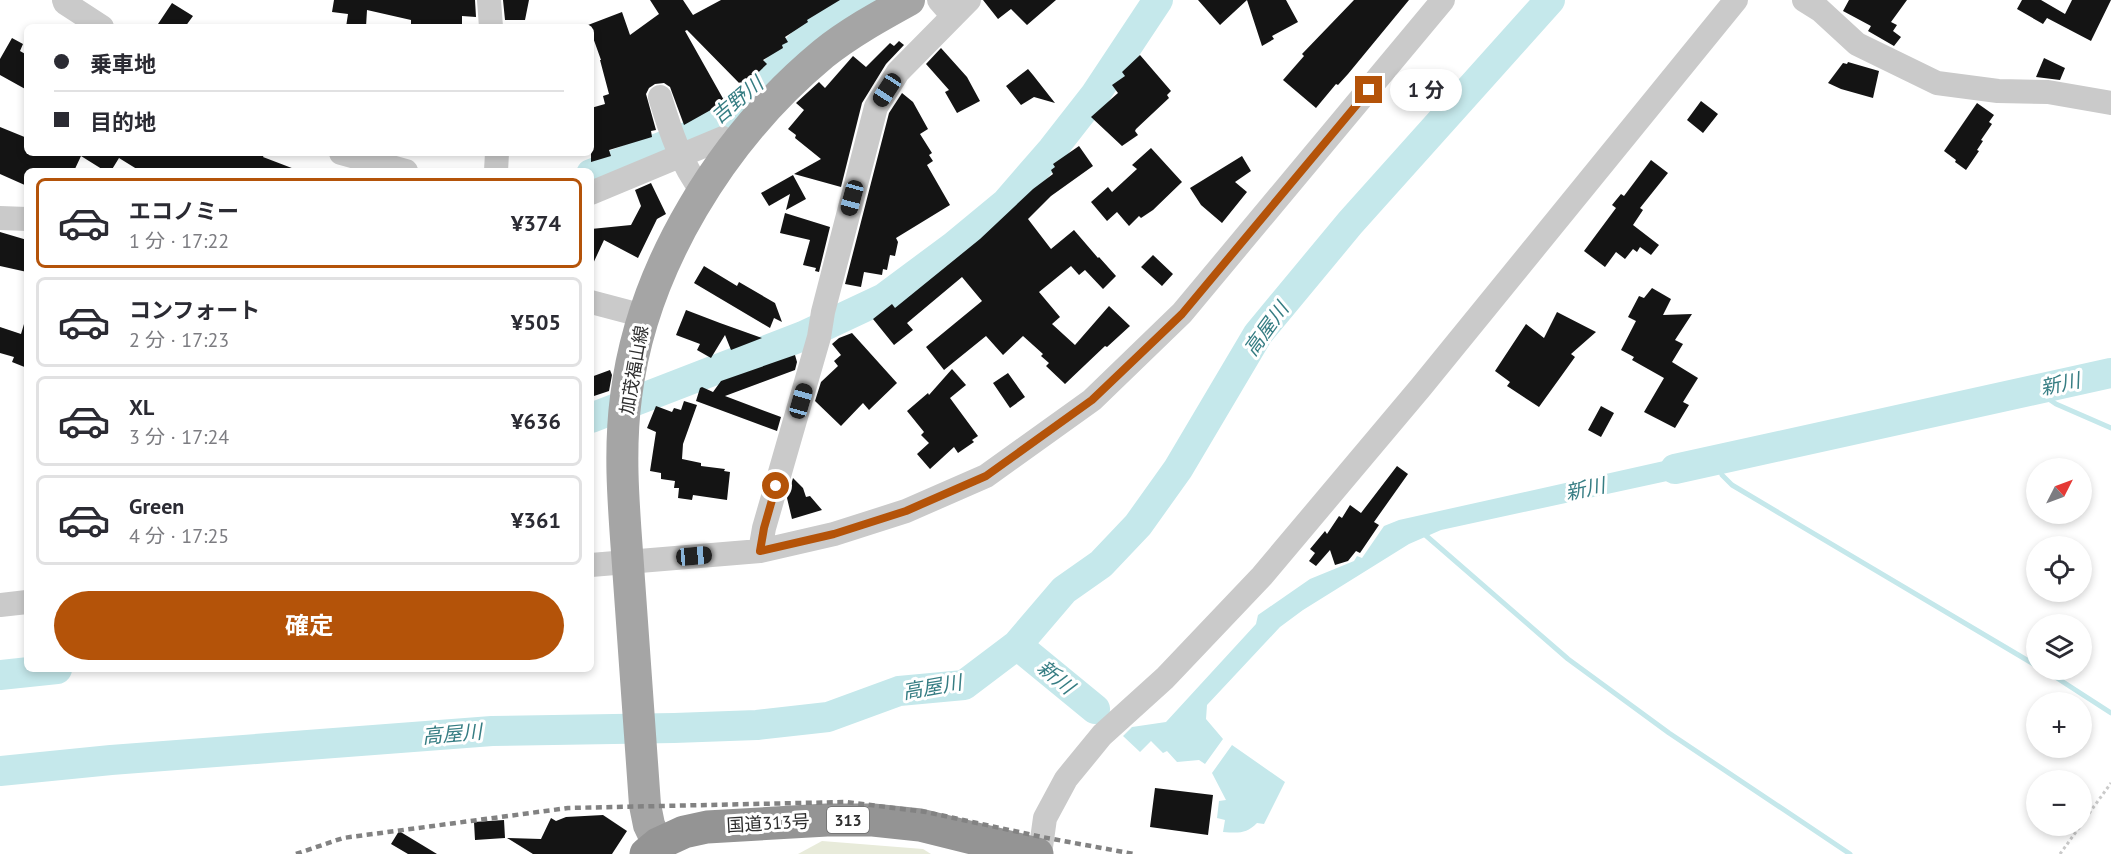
<!DOCTYPE html>
<html lang="ja">
<meta charset="utf-8">
<style>
body{margin:0;font-family:"PT Sans","Noto Sans JP",sans-serif;background:#f7f7f7;color:#2b2b33;height:100vh;display:flex;flex-direction:column;font-size:22px;white-space:nowrap}
*{box-sizing:border-box;margin:0}
p{font-size:20px;color:#7c7c81}
.icon{flex:none;width:33px;height:33px;fill:none;stroke:currentColor;stroke-width:2;stroke-linecap:round;stroke-linejoin:round}
.map{position:relative;flex:1;overflow:hidden}
.sheet{position:absolute;left:24px;top:168px;width:570px;height:504px;display:flex;flex-direction:column;background:#fff;border-radius:9px;box-shadow:0 3px 9px #0003}
.sheet>*{flex:none}
.guide{position:absolute;left:24px;top:24px;width:570px;height:132px;border-radius:9px;box-shadow:0 3px 9px #0003;display:grid;align-content:center;height:132px;padding:0 30px;background:#fff}
.needle{width:39px;rotate:48deg}
.fabs{position:absolute;left:2026px;top:458px;display:grid;gap:12px}
.fabs a{display:grid;place-items:center;width:66px;height:66px;border-radius:50%;background:#fff;box-shadow:0 3px 9px #0003;font-size:30px}
.end{position:absolute;width:27px;height:27px;margin:-14px;border:8px solid #b45309;background:#fff;box-shadow:0 0 0 3px #fff}
.from{border-radius:50%}
.bubble{position:absolute;height:42px;border-radius:21px;background:#fff;box-shadow:0 3px 9px #0003;font-size:20px;font-weight:700;line-height:42px;text-align:center}
.car{position:absolute;width:18px;height:36px;margin:-18px -9px;border-radius:8px;box-shadow:0 0 4px 2px #0007;background:linear-gradient(#222 24%,#8ab4d8 0 40%,#222 0 76%,#8ab4d8 0 86%,#222 0)}
.guide b{display:flex;align-items:center;gap:21px;height:57px;font-size:22px}
.guide b+b{border-top:2px solid #e1e1e2}
.guide i{width:15px;height:15px;background:#2b2b33}
ul{padding:10px 0 0;list-style:none}
li{display:flex;align-items:center;gap:18px;height:90px;margin:0 12px 9px;padding:0 18px;border:3px solid #e1e1e2;border-radius:9px}
li div{flex:1}
li b{display:block;font-size:22px}
li em{font-style:normal;font-weight:700}
li.on{border-color:#b45309}
li>.icon{width:54px;height:54px;stroke-width:1.5}
.primary-button{display:flex;gap:12px;margin-top:auto;padding:12px 30px}
.primary-button a{flex:1;height:69px;border-radius:36px;background:#b45309;color:#fff;font-size:24px;font-weight:700;line-height:69px;text-align:center}
.map>svg:first-child{display:block}
.green{fill:#e8ebda}
.water{fill:#c5e8eb}
.lines{fill:none;stroke-linecap:round;stroke-linejoin:round}
.stream{stroke:#c5e8eb;stroke-width:5}
.river{stroke:#c5e8eb;stroke-width:30}
.building{fill:#141414}
.path{stroke:#cacaca;stroke-width:3;stroke-dasharray:3 3;stroke-linecap:butt}
.minor{stroke:#cacaca;stroke-width:24}
.major{stroke:#a5a5a5;stroke-width:32}
.highway{stroke:#949494;stroke-width:33}
.rail{stroke:#828282;stroke-width:4.5;stroke-dasharray:6 4.5;stroke-linecap:butt}
.route{stroke:#b45309;stroke-width:8}
.labels{text-anchor:middle;dominant-baseline:central;stroke-width:6;stroke-linejoin:round;paint-order:stroke}
.shield{fill:#fff;stroke:#6c6c6c;stroke-width:1.5}
.shield-label{font-size:16px;font-weight:bold;fill:#2d2d2d}
.street-label{font-size:18px;fill:#2d2d2d;stroke:#fff}
.water-label{font-size:20px;font-style:italic;fill:#367d83;stroke:#fff}
</style>
<div class="map">
<svg width="2111" height="854" viewBox="0 0 2111 854">
<rect width="100%" height="100%" fill="#fff"/>
<path class="green" d="M 822,841 L 923,849 L 931,854 L 798,854 Z"/>
<path class="water" d="M 1713,450 L 1718,470 L 1441,530 L 1409,544 L 1303,610 L 1280,627 L 1207,705 L 1206,719 L 1223,739 L 1205,764 L 1199,760 L 1177,762 L 1167,751 L 1163,753 L 1151,741 L 1140,752 L 1123,736 L 1132,727 L 1166,722 L 1256,624 L 1258,615 L 1310,579 L 1354,561 L 1357,556 L 1362,558 L 1384,526 L 1399,520 Z
M 1232,745 L 1285,782 L 1264,824 L 1257,823 C 1246,834 1239,833 1223,832 L 1225,820 L 1217,818 L 1219,801 L 1226,800 L 1212,773 Z"/>
<g class="lines">
<path class="stream" d="M 2034,389 L 2056,404 L 2111,428
M 1717,460 L 1722,475 L 1732,485 L 2037,666
M 1423,533 L 1568,659 L 1669,733 L 1850,854
M 2043,669 L 2111,713"/>
<path class="river" d="M 591,174 L 692,135 L 730,112 L 767,79 L 811,34 L 868,0
M 591,418 L 803,336 L 884,298 L 954,246 L 1006,203 L 1052,150 L 1095,95 L 1158,0
M 1675,469 L 2111,373
M 1017,645 L 1095,709
M 0,675 L 57,669
M 0,771 L 111,760 L 492,731 L 674,728 L 757,725 L 828,717 L 899,691 L 964,685 L 1017,645 L 1064,590 L 1101,564 L 1138,525 L 1178,469 L 1258,334 L 1350,223 L 1550,0"/>
</g>
<path class="building" d="M 334,0 L 475,0 L 476,17 L 462,16 L 462,27 L 411,27 L 411,20 L 367,10 L 366,27 L 346,27 L 348,14 L 332,12 Z
M 503,0 L 529,0 L 525,20 L 505,20 Z
M 650,0 L 683,0 L 693,15 L 721,0 L 840,0 L 807,20 L 808,22 L 785,37 L 788,42 L 782,45 L 783,48 L 763,60 L 767,64 L 743,87 L 687,30 L 685,31 L 725,102 L 684,125 L 670,87 L 664,83 L 655,84 L 649,88 L 646,94 L 656,130 L 651,131 L 652,137 L 609,150 L 611,156 L 591,162 L 591,108 L 605,104 L 603,96 L 609,94 L 600,60 L 601,60 L 591,32 L 591,27 L 588,25 L 622,12 L 630,35 L 659,14 Z
M 983,0 L 1056,0 L 1027,25 L 1011,9 L 998,19 Z
M 1198,0 L 1286,0 L 1298,22 L 1272,36 L 1274,39 L 1262,46 L 1247,0 L 1220,25 Z
M 1354,0 L 1409,0 L 1348,74 L 1338,85 L 1336,84 L 1316,108 L 1283,80 L 1304,56 L 1302,54 Z
M 1849,0 L 1907,0 L 1891,22 L 1897,25 L 1893,31 L 1901,37 L 1894,46 L 1868,31 L 1871,26 L 1843,11 Z
M 2022,0 L 2041,0 L 2065,14 L 2072,0 L 2111,0 L 2091,41 L 2047,18 L 2043,24 L 2017,9 Z
M 172,3 L 193,16 L 185,27 L 156,27 Z
M 12,38 L 23,44 L 20,51 L 27,55 L 27,90 L 0,75 L 0,59 Z
M 899,41 L 904,45 L 886,64 L 862,103 L 841,187 L 794,174 L 821,159 L 795,138 L 796,135 L 788,129 L 804,110 L 796,103 L 819,82 L 825,88 L 853,56 L 866,67 L 890,43 L 894,46 Z
M 941,48 L 967,77 L 980,101 L 957,113 L 945,92 L 949,90 L 926,64 Z
M 1140,55 L 1171,91 L 1167,95 L 1169,98 L 1136,129 L 1135,131 L 1138,135 L 1122,146 L 1091,117 L 1118,93 L 1112,85 L 1125,76 L 1122,72 Z
M 2044,58 L 2065,68 L 2060,80 L 2036,77 Z
M 1848,62 L 1879,71 L 1873,98 L 1841,89 L 1828,83 L 1843,63 L 1847,64 Z
M 1028,69 L 1033,75 L 1055,103 L 1034,97 L 1021,105 L 1006,86 Z
M 902,93 L 913,102 L 928,129 L 920,134 L 932,153 L 929,155 L 933,161 L 927,165 L 950,205 L 896,238 L 898,242 L 895,256 L 890,255 L 887,270 L 883,269 L 882,275 L 864,272 L 861,287 L 845,284 L 889,113 Z
M 1701,101 L 1718,114 L 1703,133 L 1687,120 Z
M 1977,103 L 1994,115 L 1989,122 L 1992,124 L 1981,140 L 1983,141 L 1977,150 L 1979,151 L 1966,170 L 1955,162 L 1956,160 L 1944,151 Z
M 0,127 L 27,138 L 27,153 L 265,153 L 263,157 L 297,170 L 140,171 L 119,158 L 111,171 L 105,171 L 81,156 L 74,171 L 27,171 L 27,186 L 0,174 Z
M 1079,146 L 1093,166 L 1051,196 L 1028,219 L 1051,249 L 1074,230 L 1098,258 L 1099,257 L 1116,276 L 1103,289 L 1085,270 L 1079,275 L 1071,266 L 1039,292 L 1060,317 L 1052,324 L 1075,345 L 1109,306 L 1130,326 L 1107,347 L 1105,346 L 1065,384 L 1046,366 L 1049,363 L 1041,356 L 1043,354 L 1023,336 L 1003,355 L 986,336 L 944,370 L 926,347 L 982,301 L 962,277 L 907,323 L 913,330 L 894,345 L 873,319 L 892,304 L 895,308 L 980,239 L 1033,189 L 1053,174 L 1051,170 L 1055,167 L 1053,164 Z
M 1151,148 L 1182,182 L 1153,210 L 1141,218 L 1139,216 L 1129,226 L 1117,212 L 1107,221 L 1091,202 L 1108,187 L 1112,192 L 1137,169 L 1132,165 Z
M 1242,156 L 1251,171 L 1235,182 L 1247,192 L 1222,223 L 1201,205 L 1190,188 Z
M 1651,160 L 1668,173 L 1640,208 L 1643,210 L 1633,225 L 1659,245 L 1651,255 L 1640,247 L 1637,252 L 1633,249 L 1625,259 L 1616,252 L 1605,267 L 1584,251 L 1616,208 L 1612,205 L 1621,194 L 1624,196 Z
M 793,175 L 806,199 L 786,210 L 790,194 L 769,206 L 761,193 Z
M 651,183 L 666,214 L 657,219 L 638,258 L 604,240 L 591,268 L 591,229 L 631,225 L 641,206 L 635,190 Z
M 785,213 L 830,227 L 819,272 L 815,271 L 816,268 L 803,265 L 810,240 L 780,233 Z
M 0,232 L 27,240 L 27,272 L 0,266 Z
M 1153,255 L 1173,274 L 1162,286 L 1141,267 Z
M 704,266 L 737,286 L 739,282 L 775,303 L 782,322 L 774,318 L 770,328 L 694,283 Z
M 1652,288 L 1671,299 L 1663,315 L 1692,314 L 1675,340 L 1683,344 L 1672,362 L 1698,378 L 1683,402 L 1689,405 L 1675,428 L 1644,412 L 1664,378 L 1632,360 L 1634,357 L 1621,350 L 1636,321 L 1628,317 L 1639,296 L 1644,298 Z
M 686,310 L 720,323 L 762,338 L 731,350 L 725,335 L 711,358 L 697,350 L 700,344 L 676,335 Z
M 1557,312 L 1596,332 L 1571,354 L 1575,357 L 1539,407 L 1507,386 L 1510,382 L 1495,371 L 1526,324 L 1544,338 Z
M 24,324 L 27,325 L 27,368 L 12,362 L 14,357 L 0,353 L 0,327 L 21,334 Z
M 852,333 L 897,383 L 869,410 L 863,403 L 841,426 L 815,401 L 821,382 L 838,366 L 834,361 L 841,355 L 832,344 L 839,338 Z
M 795,355 L 797,362 L 795,370 L 725,396 L 781,417 L 777,431 L 696,401 L 700,388 L 702,387 L 713,392 L 721,381 Z
M 952,369 L 966,385 L 950,398 L 978,436 L 972,440 L 974,442 L 958,453 L 954,447 L 930,469 L 917,454 L 929,443 L 921,435 L 924,432 L 907,411 L 928,393 L 929,395 Z
M 610,370 L 612,375 L 609,391 L 591,397 L 591,377 Z
M 1008,373 L 1025,397 L 1010,408 L 993,383 Z
M 684,401 L 697,405 L 683,444 L 682,459 L 701,463 L 701,466 L 725,469 L 724,471 L 730,472 L 727,500 L 693,495 L 692,500 L 678,498 L 679,488 L 674,488 L 675,481 L 661,479 L 661,473 L 650,471 L 656,432 L 647,428 L 656,406 L 672,412 L 674,408 L 681,410 Z
M 1601,406 L 1614,413 L 1601,437 L 1588,430 Z
M 1397,466 L 1408,474 L 1374,522 L 1379,525 L 1360,553 L 1356,551 L 1348,561 L 1335,565 L 1330,550 L 1316,566 L 1309,561 L 1315,553 L 1310,549 L 1325,531 L 1327,534 L 1339,516 L 1342,518 L 1350,505 L 1361,513 Z
M 793,478 L 803,488 L 806,497 L 810,496 L 822,510 L 792,519 L 787,498 Z
M 1155,788 L 1213,795 L 1208,835 L 1150,827 Z
M 603,815 L 627,831 L 612,854 L 533,854 L 507,838 L 541,839 L 551,818 L 556,821 L 566,817 Z
M 504,820 L 505,838 L 475,840 L 474,822 Z
M 399,831 L 437,854 L 408,854 L 391,844 Z"/>
<g class="lines">
<path class="path" d="M 2082,823 L 2111,783
M 2060,854 L 2081,825"/>
<path class="minor" d="M 64,0 L 65,3 L 102,27
M 489,0 L 491,27
M 939,0 L 953,16
M 1804,0 L 1820,10 L 1857,44 L 1937,83 L 1998,91 L 2048,92 L 2111,103
M 660,97 C 670,130 681,164 702,191
M 341,153 L 406,171
M 496,171 L 497,153
M 591,193 L 723,138 L 734,145
M 0,218 L 27,219
M 591,302 L 644,316
M 760,551 L 764,528 L 819,337 L 823,312 L 876,107 L 898,72 L 969,0
M 591,565 L 760,551 L 834,534 L 906,511 L 986,476 L 1092,400 L 1182,313 L 1443,0
M 0,605 L 27,602
M 1040,854 L 1045,818 L 1066,779 L 1102,735 L 1165,678 L 1262,576 L 1421,387 L 1736,0"/>
<path class="major" d="M 658,844 L 649,825 L 645,805 C 640,730 634,655 629,580 C 625,519 618,458 626,397 C 642,266 723,137 823,54 C 849,33 880,16 909,0"/>
<path class="highway" d="M 646,854 L 658,844 L 684,832 L 707,827 L 827,820 L 873,820 L 920,825 L 1037,854"/>
<path class="rail" d="M 296,854 L 343,838 L 568,808 L 846,802 L 926,812 L 1042,837 L 1134,854"/>
</g>
<g class="lines">
<path class="route" d="M 776,486 L 764,528 L 760,551 L 834,534 L 906,511 L 986,476 L 1092,400 L 1182,314 L 1369,90"/>
</g>
<g class="labels">
<rect class="shield" x="827" y="807" width="42" height="26" rx="4.5"/>
<g class="shield-label">
<text x="848" y="820">313</text>
</g>
<g class="street-label">
<text transform="translate(634 370) rotate(-80)">加茂福山線</text>
<text transform="translate(768 823) rotate(-3)">国道313号</text>
</g>
<g class="water-label">
<text transform="translate(737 100) rotate(-40)">吉野川</text>
<text transform="translate(1266 329) rotate(-54)">高屋川</text>
<text transform="translate(2060 384) rotate(-12)">新川</text>
<text transform="translate(1585 489) rotate(-12)">新川</text>
<text transform="translate(1056 677) rotate(39)">新川</text>
<text transform="translate(932 687) rotate(-10)">高屋川</text>
<text transform="translate(452 734) rotate(-5)">高屋川</text>
</g>
</g>
</svg>
<div class="fabs">
<a><svg class="needle" viewBox="-14 -14 28 28"><path d="M0-13l5 13h-10z" fill="#e53935"/><path d="M0 13l5-13h-10z" fill="#7c7c81"/></svg></a>
<a><svg class="icon" aria-label="locate" viewBox="0 0 24 24"><circle cx="12" cy="12" r="6"/><path d="M12 2v4M12 18v4M2 12h4M18 12h4"/></svg></a>
<a><svg class="icon" aria-label="layers" viewBox="0 0 24 24"><path d="M12 4l9 5-9 5-9-5zM3 14l9 5 9-5"/></svg></a>
<a>+</a>
<a>−</a>
</div>
<i class="end from" style="left:776px;top:486px"></i>
<i class="end" style="left:1369px;top:90px"></i>
<div class="bubble" style="left:1390px;top:69px;width:72px">1 分</div>
<i class="car" style="left:887px;top:90px;rotate:213deg"></i>
<i class="car" style="left:852px;top:198px;rotate:195deg"></i>
<i class="car" style="left:801px;top:401px;rotate:16deg"></i>
<i class="car" style="left:694px;top:556px;rotate:85deg"></i>
<div class="guide">
<b><i class="from"></i>乗車地</b>
<b><i></i>目的地</b>
</div>
<section class="sheet">
<ul>
<li class="on"><svg class="icon" aria-label="car" viewBox="0 0 24 24"><path d="M5 17H2v-5l4-1 3-4h7l3 4 3 1v5h-3M9 17h6M6 11h13"/><circle cx="7" cy="17" r="2"/><circle cx="17" cy="17" r="2"/></svg><div><b>エコノミー</b><p>1 分 · 17:22</p></div><em>¥374</em></li>
<li><svg class="icon" aria-label="car" viewBox="0 0 24 24"><path d="M5 17H2v-5l4-1 3-4h7l3 4 3 1v5h-3M9 17h6M6 11h13"/><circle cx="7" cy="17" r="2"/><circle cx="17" cy="17" r="2"/></svg><div><b>コンフォート</b><p>2 分 · 17:23</p></div><em>¥505</em></li>
<li><svg class="icon" aria-label="car" viewBox="0 0 24 24"><path d="M5 17H2v-5l4-1 3-4h7l3 4 3 1v5h-3M9 17h6M6 11h13"/><circle cx="7" cy="17" r="2"/><circle cx="17" cy="17" r="2"/></svg><div><b>XL</b><p>3 分 · 17:24</p></div><em>¥636</em></li>
<li><svg class="icon" aria-label="car" viewBox="0 0 24 24"><path d="M5 17H2v-5l4-1 3-4h7l3 4 3 1v5h-3M9 17h6M6 11h13"/><circle cx="7" cy="17" r="2"/><circle cx="17" cy="17" r="2"/></svg><div><b>Green</b><p>4 分 · 17:25</p></div><em>¥361</em></li>
</ul>
<div class="primary-button"><a>確定</a></div>
</section>
</div>
